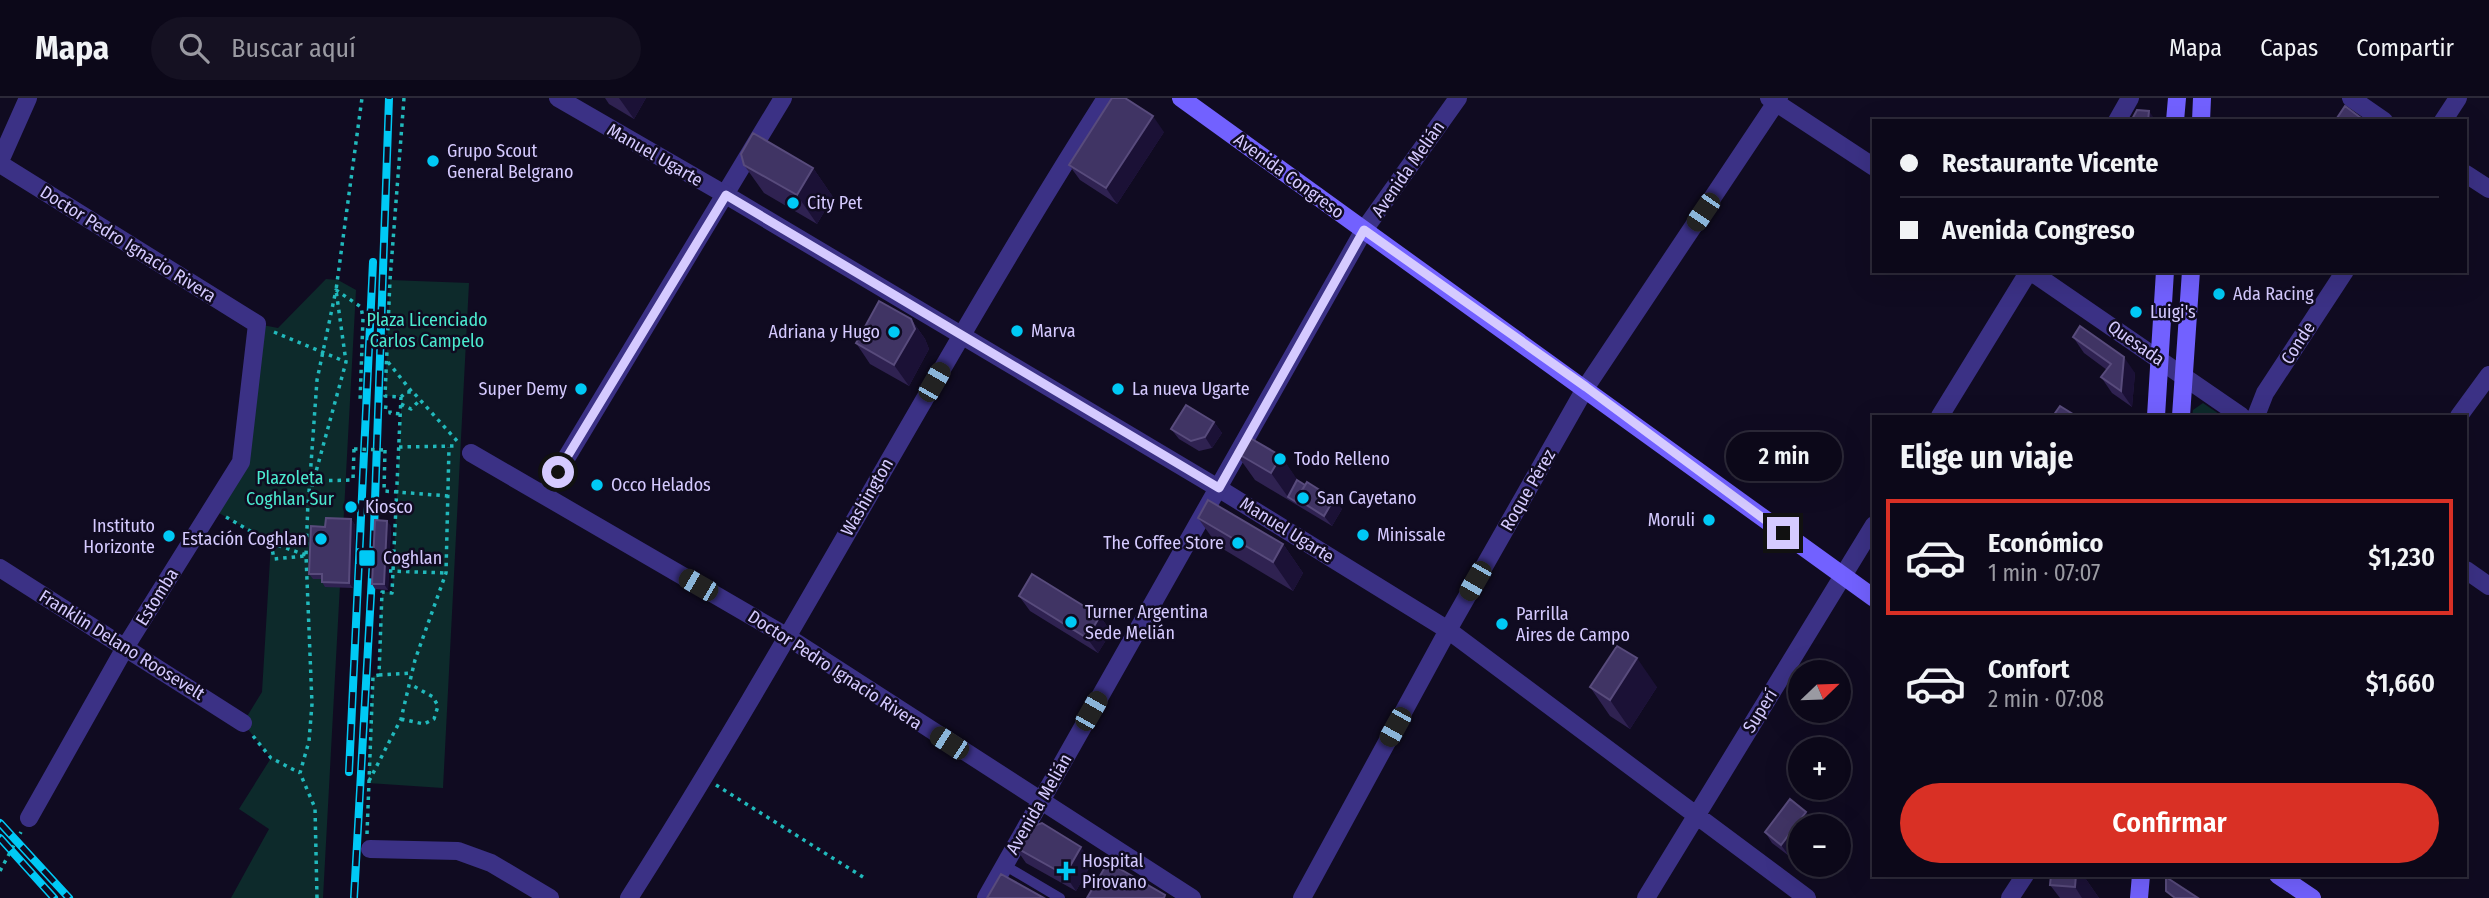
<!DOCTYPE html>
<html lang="es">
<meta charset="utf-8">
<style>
body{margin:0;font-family:"Fira Sans Condensed",sans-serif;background:#151122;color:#f1f3f6;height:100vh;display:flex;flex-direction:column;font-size:26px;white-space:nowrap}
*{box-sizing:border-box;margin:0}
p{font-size:23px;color:#9a9aa2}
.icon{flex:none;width:38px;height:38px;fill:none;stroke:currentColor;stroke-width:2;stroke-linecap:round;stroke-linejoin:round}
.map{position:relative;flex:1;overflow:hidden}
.side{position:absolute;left:1872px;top:317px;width:595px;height:462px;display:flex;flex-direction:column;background:#0c0819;border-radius:0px;box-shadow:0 7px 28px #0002,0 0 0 2px #2c2938}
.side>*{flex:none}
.hud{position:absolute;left:1872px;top:21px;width:595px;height:154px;border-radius:0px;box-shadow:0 7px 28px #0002,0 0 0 2px #2c2938;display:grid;align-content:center;height:154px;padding:0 28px;background:#0c0819}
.needle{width:46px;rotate:67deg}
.tools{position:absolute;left:1788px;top:562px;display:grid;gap:14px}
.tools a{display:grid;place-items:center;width:63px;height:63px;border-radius:50%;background:#0c0819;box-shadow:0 7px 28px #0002,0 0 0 2px #2c2938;font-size:35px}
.end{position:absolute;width:32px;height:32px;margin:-16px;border:9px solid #d5caff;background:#111;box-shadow:0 0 0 4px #111}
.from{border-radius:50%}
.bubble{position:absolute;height:49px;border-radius:24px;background:#0c0819;box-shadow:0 7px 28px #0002,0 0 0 2px #2c2938;font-size:23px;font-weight:600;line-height:49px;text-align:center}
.car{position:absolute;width:21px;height:42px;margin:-21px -10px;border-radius:9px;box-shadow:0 0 5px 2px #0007;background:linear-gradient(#222 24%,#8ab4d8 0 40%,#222 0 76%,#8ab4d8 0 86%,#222 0)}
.hud b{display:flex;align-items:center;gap:24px;height:66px;font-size:26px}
.hud b+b{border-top:2px solid #2c2938}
.hud i{width:18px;height:18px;background:#f1f3f6}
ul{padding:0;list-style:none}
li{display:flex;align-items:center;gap:21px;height:116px;margin:0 14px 10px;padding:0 14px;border:4px solid transparent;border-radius:0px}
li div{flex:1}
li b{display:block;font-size:26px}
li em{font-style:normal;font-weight:600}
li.selected{border-color:#d93025}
li>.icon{width:63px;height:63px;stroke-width:1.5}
h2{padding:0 28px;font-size:32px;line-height:84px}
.cta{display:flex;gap:14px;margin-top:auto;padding:14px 28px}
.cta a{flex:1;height:80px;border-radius:42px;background:#d93025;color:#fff;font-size:28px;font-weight:600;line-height:80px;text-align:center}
header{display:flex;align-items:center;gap:42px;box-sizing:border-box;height:98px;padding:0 35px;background:#0c0819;border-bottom:2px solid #2c2938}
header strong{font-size:33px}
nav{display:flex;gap:38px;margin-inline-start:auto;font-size:24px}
.search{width:490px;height:63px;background:#151122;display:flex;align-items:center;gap:18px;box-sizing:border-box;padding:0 24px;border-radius:38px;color:#9a9aa2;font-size:26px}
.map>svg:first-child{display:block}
.green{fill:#0d2a2b}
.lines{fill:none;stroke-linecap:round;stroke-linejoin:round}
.path{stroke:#21b9bc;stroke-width:3.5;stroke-dasharray:3.5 5;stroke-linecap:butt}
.service{stroke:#3b3185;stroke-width:10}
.minor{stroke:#3b3185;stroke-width:18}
.tertiary{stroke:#3b3185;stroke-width:18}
.secondary{stroke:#7261ff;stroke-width:18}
.rail-casing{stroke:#00c9f5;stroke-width:8}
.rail{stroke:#100b21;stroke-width:5;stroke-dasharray:16;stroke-linecap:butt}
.path-bridge{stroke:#21b9bc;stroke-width:3.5;stroke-dasharray:3.5 5;stroke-linecap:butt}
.wall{fill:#2f2251}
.shaded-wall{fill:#1b1136}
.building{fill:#403464;stroke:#584b7c;stroke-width:2}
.route{stroke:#d5caff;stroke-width:9}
.poi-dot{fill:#00c9f5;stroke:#100b21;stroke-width:2.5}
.labels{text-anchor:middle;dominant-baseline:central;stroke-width:5;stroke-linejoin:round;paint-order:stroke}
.poi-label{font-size:18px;fill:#d5caff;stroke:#100b21;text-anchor:start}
.street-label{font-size:18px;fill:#d5caff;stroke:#100b21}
.park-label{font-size:18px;fill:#4bebd0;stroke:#100b21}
</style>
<header>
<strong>Mapa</strong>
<div class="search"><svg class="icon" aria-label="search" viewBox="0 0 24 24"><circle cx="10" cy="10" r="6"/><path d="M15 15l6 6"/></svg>Buscar aquí</div>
<nav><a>Mapa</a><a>Capas</a><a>Compartir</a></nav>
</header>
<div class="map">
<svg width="2489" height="800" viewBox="0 0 2489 800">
<rect width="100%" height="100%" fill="#100b21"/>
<path class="green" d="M 326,181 L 338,182 L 356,192 L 323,800 L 231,800 L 269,731 L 239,711 L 271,660 L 243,625 L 262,594 L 271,445 L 212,411 L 241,364 L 257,226 L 278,230 Z
M 390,182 L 469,185 L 443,690 L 368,685 L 373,578 L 379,577 L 382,494 L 392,494 L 401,316 L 401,299 L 385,298 Z
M 2203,305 L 2222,318 L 2192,318 L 2193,312 Z"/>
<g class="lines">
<path class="path" d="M 404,0 L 390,182 L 385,298 L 401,299 L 406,294 L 413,294 L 458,344
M 274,234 L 346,264
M 388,264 L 412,294
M 401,306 L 411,311 L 419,303
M 384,309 L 390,310 L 390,315 L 401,316
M 399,349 L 456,348
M 354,351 L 353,382 L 356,382
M 385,352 L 384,393 L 448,398
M 312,383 L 353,382
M 309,394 L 317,282 L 336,192 L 361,209 L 363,220 L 360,304
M 226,419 L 271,445 L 306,457
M 271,445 L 274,461 L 304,458
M 389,473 L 446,475
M 379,577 L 412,575
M 401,621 L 424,626 L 434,621 L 438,608 L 433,599 L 410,586
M 253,638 L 271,660 L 300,675
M 369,683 L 401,621 L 415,562 L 446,475 L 449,349
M 716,687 L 863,779
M 367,736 L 373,578 L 379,577 L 382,494 L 392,495 L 401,299
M 0,773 L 21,734
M 317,800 L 315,710 L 300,675 L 309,643 L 312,606 L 306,457 L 308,403 L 346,264 L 336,192 L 362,0"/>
<path class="service" d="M 1004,767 L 1060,800"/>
<path class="minor" d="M 1769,0 L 1874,69
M 2351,0 L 2384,23
M 2117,23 L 2130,0
M 2443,23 L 2458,0
M 0,63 L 28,0
M 0,66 L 257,226 L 241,364 L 126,548 L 29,720
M 2466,76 L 2489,91
M 726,97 L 1218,390 L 1448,532 L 1807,800
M 2030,173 L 2241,318
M 1940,318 L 2029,173
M 2256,318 L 2265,295 L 2345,173
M 2459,318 L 2489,277
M 471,355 L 786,538 L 1192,800
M 544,397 L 783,0
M 0,470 L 243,625
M 2466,472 L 2489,488
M 370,751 L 458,753 L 491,765 L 550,800
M 629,800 C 796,538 939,262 1106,0
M 1302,800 L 1448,532 L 1586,289 L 1779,0
M 1646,800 L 1874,427
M 2010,800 L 2025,777"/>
<path class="tertiary" d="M 558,0 L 726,97
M 986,800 L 1364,132 L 1458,0"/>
<path class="secondary" d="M 1181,0 L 1874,500
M 2175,23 L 2177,0
M 2201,23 L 2202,0
M 2156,318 L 2165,173
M 2181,318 L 2191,173
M 2278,777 L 2312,800
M 2139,800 L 2141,777"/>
<defs>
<path id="rail" d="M 349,674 L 373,164
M 0,725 L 69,800
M 0,740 L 54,800
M 354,800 L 373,460 L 389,0"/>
</defs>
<use href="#rail" class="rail-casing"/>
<use href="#rail" class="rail"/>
<path class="path-bridge" d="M 354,351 L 385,352"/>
</g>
<path class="wall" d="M 605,0 L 646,0 L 634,21 L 609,6 Z
M 1164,34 L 1117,106 L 1080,82 L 1069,67 Z
M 744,67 L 813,70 L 833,99 L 817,126 L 764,95 Z
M 911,221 L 925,241 L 929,251 L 909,288 L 870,266 L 856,245 Z
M 2073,239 L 2135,275 L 2132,309 L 2112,295 L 2101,279 L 2107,272 L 2084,255 Z
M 1214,324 L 1222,335 L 1212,350 L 1199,353 L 1179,341 L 1171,331 Z
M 1235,354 L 1281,358 L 1297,382 L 1342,411 L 1332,428 L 1255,382 Z
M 1198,420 L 1283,446 L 1303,475 L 1293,493 L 1218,448 Z
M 351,421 L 355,427 L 353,490 L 325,489 L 322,484 L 322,481 L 313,481 L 309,476 L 325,429 Z
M 391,428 L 388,492 L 375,491 L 372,486 Z
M 1019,498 L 1100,518 L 1111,534 L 1098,555 L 1030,513 Z
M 1590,589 L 1657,589 L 1630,631 L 1610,618 Z
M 1814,725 L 1801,728 L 1801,742 L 1789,758 L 1772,745 L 1765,734 Z
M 1015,749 L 1092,765 L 1076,793 L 1026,765 Z
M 2051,777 L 2083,777 L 2099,800 L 2060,800 L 2050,787 Z"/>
<path class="shaded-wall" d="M 619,0 L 646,0 L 634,21 Z
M 2149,13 L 2156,23 L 2148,23 Z
M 1153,18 L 1164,34 L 1117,106 L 1106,90 Z
M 813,70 L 833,99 L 817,126 L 797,97 Z
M 911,221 L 925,241 L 929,251 L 909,288 L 894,267 Z
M 2124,259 L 2135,275 L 2132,309 L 2121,293 Z
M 1214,324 L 1222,335 L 1212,350 L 1205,339 Z
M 1281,358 L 1301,387 L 1288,399 L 1271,375 Z
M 1334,401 L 1342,411 L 1332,428 L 1324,418 Z
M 351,421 L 355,427 L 353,490 L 349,485 Z
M 387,423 L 391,428 L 388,492 L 384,486 Z
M 1283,446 L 1303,475 L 1293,493 L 1273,464 Z
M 1100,518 L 1111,534 L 1098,555 L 1087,540 Z
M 1637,560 L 1657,589 L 1630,631 L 1610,602 Z
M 1806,714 L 1814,725 L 1811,728 L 1801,728 L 1801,742 L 1789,758 L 1781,747 Z
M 1081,749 L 1092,765 L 1076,793 L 1065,777 Z
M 2076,777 L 2083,777 L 2099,800 L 2082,800 L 2075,789 Z"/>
<path class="building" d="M 1112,0 L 1125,0 L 1153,18 L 1106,90 L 1069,67 Z
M 2345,8 L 2365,23 L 2335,23 Z
M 2137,12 L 2149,13 L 2148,23 L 2131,23 Z
M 753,35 L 813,70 L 797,97 L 744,67 L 741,56 Z
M 879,203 L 911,221 L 915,231 L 894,267 L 856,245 Z
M 2080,228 L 2124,259 L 2121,293 L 2101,279 L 2111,266 L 2073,239 Z
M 1186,307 L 1214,324 L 1205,339 L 1191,343 L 1171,331 Z
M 2060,308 L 2076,318 L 2053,318 Z
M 1245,337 L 1281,358 L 1271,375 L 1235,354 Z
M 1297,382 L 1305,387 L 1297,401 L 1301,407 L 1288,399 Z
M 1307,384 L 1334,401 L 1324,418 L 1297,401 Z
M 1208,402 L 1283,446 L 1273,464 L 1198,420 Z
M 326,420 L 351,421 L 349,485 L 322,484 L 322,476 L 309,476 L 311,428 L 325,429 Z
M 375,422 L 387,423 L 384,486 L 372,486 Z
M 1032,476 L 1100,518 L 1087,540 L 1019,498 Z
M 1617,548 L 1637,560 L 1610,602 L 1590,589 Z
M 1790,701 L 1806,714 L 1781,747 L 1765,734 Z
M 1042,725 L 1081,749 L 1065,777 L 1015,749 L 1025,731 Z
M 1108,764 L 1165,797 L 1164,800 L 1087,800 Z
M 1001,776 L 1044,800 L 987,800 Z
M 2051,777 L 2076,777 L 2075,789 L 2050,787 Z
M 2166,779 L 2198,800 L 2175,800 L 2166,793 Z"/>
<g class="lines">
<path class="route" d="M 558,374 L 726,97 L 1219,390 L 1364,132 L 1586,289 L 1783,435"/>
</g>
<g class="poi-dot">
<circle cx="433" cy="63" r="7"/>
<circle cx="793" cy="105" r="7"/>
<circle cx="2219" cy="196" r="7"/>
<circle cx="2136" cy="214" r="7"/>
<circle cx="1017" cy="233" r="7"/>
<circle cx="894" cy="234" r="7"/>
<circle cx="581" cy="291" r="7"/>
<circle cx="1118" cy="291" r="7"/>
<circle cx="1280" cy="361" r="7"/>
<circle cx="597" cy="387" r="7"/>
<circle cx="1303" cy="400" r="7"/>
<circle cx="351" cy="409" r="7"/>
<circle cx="1709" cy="422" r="7"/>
<circle cx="1363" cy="437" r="7"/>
<circle cx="169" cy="438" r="7"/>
<circle cx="321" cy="441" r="7"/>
<circle cx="1238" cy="445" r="7"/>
<rect x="358" y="451" width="18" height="18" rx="3.5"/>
<circle cx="1071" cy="524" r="7"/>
<circle cx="1502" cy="526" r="7"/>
<path d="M1062.5 762.5h7v7h7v7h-7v7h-7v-7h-7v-7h7z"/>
</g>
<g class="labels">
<g class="poi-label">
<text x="447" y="53">Grupo Scout<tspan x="447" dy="21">General Belgrano</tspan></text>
<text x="807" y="105">City Pet</text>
<text x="2233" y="196">Ada Racing</text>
<text x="2150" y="214">Luigi's</text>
<text x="1031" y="233">Marva</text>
<text x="880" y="234" text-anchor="end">Adriana y Hugo</text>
<text x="567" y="291" text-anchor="end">Super Demy</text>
<text x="1132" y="291">La nueva Ugarte</text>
<text x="1294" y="361">Todo Relleno</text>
<text x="611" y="387">Occo Helados</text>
<text x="1317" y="400">San Cayetano</text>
<text x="365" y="409">Kiosco</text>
<text x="1695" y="422" text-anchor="end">Moruli</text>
<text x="155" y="428" text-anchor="end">Instituto<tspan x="155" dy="21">Horizonte</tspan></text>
<text x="1377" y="437">Minissale</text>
<text x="307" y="441" text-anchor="end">Estación Coghlan</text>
<text x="1224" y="445" text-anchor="end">The Coffee Store</text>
<text x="383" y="460">Coghlan</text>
<text x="1085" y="514">Turner Argentina<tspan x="1085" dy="21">Sede Melián</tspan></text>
<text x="1516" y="516">Parrilla<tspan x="1516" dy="21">Aires de Campo</tspan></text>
<text x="1082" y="763">Hospital<tspan x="1082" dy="21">Pirovano</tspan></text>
</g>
<g class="street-label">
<text transform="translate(655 57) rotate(30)">Manuel Ugarte</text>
<text transform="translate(1408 71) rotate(-55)">Avenida Melián</text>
<text transform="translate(1289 78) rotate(36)">Avenida Congreso</text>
<text transform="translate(128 146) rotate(32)">Doctor Pedro Ignacio Rivera</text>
<text transform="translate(2136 245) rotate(35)">Quesada</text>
<text transform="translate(2298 245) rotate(-57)">Conde</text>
<text transform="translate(1528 392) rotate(-60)">Roque Pérez</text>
<text transform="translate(867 399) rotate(-60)">Washington</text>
<text transform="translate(1287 432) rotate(32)">Manuel Ugarte</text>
<text transform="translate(157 499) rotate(-58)">Estomba</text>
<text transform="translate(122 547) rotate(32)">Franklin Delano Roosevelt</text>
<text transform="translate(835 572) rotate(33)">Doctor Pedro Ignacio Rivera</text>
<text transform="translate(1760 613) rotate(-58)">Superí</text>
<text transform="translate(1039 706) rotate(-60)">Avenida Melián</text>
</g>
<g class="park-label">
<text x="427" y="222">Plaza Licenciado<tspan x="427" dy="21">Carlos Campelo</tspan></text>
<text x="290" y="380">Plazoleta<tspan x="290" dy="21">Coghlan Sur</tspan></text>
</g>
</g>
</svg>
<div class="tools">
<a><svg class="needle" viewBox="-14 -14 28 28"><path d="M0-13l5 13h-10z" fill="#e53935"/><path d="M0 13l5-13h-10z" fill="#9a9aa2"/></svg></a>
<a>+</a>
<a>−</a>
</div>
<i class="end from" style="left:558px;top:374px"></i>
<i class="end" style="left:1783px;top:435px"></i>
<div class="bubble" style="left:1726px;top:334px;width:116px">2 min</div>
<i class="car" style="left:1703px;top:114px;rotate:214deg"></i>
<i class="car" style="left:934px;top:284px;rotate:30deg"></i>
<i class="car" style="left:1475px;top:483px;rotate:210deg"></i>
<i class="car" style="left:698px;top:487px;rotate:300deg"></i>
<i class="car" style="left:1091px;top:613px;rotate:30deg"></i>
<i class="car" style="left:1395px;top:629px;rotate:209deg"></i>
<i class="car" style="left:949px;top:645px;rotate:303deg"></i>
<div class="hud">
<b><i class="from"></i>Restaurante Vicente</b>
<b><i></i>Avenida Congreso</b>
</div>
<section class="side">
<h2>Elige un viaje</h2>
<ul>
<li class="selected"><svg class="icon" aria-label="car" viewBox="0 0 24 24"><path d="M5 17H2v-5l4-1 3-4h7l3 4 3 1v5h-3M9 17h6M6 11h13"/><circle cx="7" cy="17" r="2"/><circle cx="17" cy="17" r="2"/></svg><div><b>Económico</b><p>1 min · 07:07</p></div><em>$1,230</em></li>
<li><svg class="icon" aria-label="car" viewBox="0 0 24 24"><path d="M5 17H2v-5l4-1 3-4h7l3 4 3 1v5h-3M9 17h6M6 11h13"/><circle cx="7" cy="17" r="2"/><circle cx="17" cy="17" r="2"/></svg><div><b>Confort</b><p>2 min · 07:08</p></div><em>$1,660</em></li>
</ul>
<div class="cta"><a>Confirmar</a></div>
</section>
</div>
